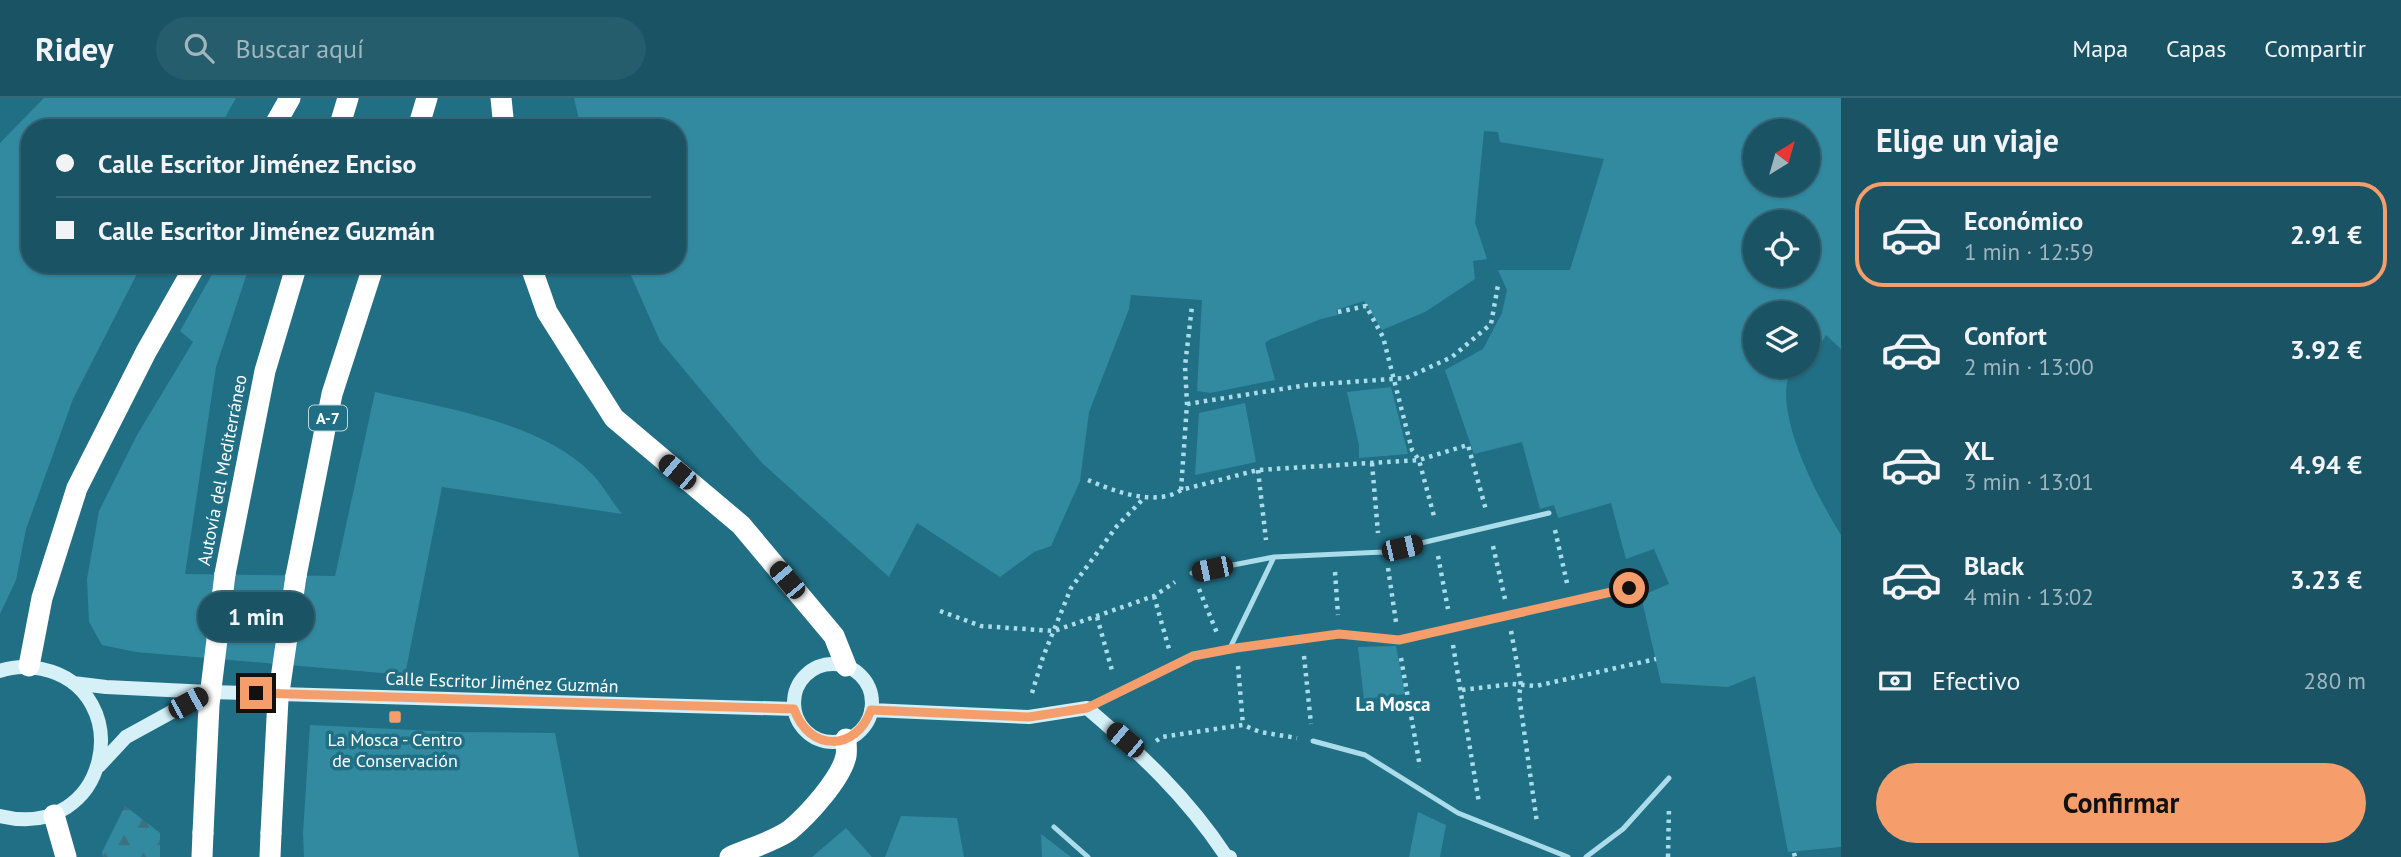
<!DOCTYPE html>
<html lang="es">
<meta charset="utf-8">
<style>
body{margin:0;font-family:"PT Sans",sans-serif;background:#265d6d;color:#f1f3f6;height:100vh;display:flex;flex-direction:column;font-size:26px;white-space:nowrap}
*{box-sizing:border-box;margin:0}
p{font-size:23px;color:#9fb6bf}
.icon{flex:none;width:38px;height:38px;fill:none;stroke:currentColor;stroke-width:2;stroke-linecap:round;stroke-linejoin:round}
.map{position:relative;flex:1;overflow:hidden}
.sheet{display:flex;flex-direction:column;background:#195364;width:560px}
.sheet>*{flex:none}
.top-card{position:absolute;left:21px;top:21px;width:665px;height:154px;border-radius:28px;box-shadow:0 2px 5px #0004,0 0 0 2px #376978;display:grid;align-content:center;height:154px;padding:0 35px;background:#195364}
.needle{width:46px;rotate:37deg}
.fabs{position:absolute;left:1743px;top:21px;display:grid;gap:14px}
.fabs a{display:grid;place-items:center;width:77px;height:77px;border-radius:50%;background:#195364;box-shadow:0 2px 5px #0004,0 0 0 2px #376978;font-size:35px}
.end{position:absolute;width:32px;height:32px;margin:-16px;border:9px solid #f69e6b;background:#111;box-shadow:0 0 0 4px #111}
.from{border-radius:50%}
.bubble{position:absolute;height:49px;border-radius:24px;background:#195364;box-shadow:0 2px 5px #0004,0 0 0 2px #376978;font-size:23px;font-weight:700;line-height:49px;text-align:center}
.car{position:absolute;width:21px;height:42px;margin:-21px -10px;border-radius:9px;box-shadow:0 0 5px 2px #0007;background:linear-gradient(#222 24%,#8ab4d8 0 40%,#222 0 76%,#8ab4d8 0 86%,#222 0)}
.top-card b{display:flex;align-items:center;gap:24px;height:66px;font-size:26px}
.top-card b+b{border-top:2px solid #376978}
.top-card i{width:18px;height:18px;background:#f1f3f6}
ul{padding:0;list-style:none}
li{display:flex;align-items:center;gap:21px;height:105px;margin:0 14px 10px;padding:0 21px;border:4px solid transparent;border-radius:28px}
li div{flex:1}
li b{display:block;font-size:26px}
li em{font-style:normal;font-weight:700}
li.on{border-color:#f69e6b}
li>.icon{width:63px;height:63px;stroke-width:1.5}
h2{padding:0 35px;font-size:32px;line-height:84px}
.pay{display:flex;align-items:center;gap:18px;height:77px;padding:0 35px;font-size:26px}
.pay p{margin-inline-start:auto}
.action{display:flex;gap:14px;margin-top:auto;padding:14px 35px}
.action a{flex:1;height:80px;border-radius:42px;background:#f69e6b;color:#111;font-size:28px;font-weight:700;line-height:80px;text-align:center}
header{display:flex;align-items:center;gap:42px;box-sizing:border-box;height:98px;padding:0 35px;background:#195364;border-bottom:2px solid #376978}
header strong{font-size:33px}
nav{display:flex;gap:38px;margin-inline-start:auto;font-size:24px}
.search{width:490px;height:63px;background:#265d6d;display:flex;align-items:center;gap:18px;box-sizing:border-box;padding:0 24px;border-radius:38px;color:#9fb6bf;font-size:26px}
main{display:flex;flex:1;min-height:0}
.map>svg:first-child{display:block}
.green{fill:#328aa1;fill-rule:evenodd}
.forest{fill:url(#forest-firs)}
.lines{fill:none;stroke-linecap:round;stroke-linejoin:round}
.path{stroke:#aadce9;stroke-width:4.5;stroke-dasharray:3.5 5;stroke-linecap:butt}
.lane{stroke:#aadce9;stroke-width:5}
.secondary{stroke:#d5f0f7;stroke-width:14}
.highway{stroke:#fff;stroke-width:21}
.highway-bridge{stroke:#fff;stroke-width:21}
.route{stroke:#f69e6b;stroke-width:9}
.poi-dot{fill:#f69e6b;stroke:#216f85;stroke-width:2.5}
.labels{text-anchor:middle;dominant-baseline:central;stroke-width:7;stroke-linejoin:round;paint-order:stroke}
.shield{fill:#216f85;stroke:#bcd4da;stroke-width:2}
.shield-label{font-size:16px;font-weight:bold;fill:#fff}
.street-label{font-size:18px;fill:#fff;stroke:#216f85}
.poi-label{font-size:18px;fill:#fff;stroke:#216f85}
.neighbourhood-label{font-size:19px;font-weight:bold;fill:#fff;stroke:#216f85}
</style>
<header>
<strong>Ridey</strong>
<div class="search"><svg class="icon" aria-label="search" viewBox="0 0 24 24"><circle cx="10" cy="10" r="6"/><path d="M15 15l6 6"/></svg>Buscar aquí</div>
<nav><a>Mapa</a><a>Capas</a><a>Compartir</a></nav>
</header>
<main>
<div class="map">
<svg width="1841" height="759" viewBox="0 0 1841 759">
<defs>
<pattern id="forest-firs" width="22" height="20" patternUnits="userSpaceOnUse" patternTransform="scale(1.75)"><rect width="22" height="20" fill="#328aa1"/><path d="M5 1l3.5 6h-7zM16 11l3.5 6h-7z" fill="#3c717f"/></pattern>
</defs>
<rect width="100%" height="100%" fill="#216f85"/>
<path class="green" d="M 44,0 L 236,0 L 219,30 L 30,30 L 30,166 L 142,166 L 73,301 L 26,431 L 16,482 L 0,516 L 0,45 Z
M 574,0 L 1841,0 L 1841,251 L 1826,237 L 1818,250 L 1810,243 L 1808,245 L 1808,215 L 1755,215 L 1755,268 L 1793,268 C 1768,308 1818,400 1841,437 L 1841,749 L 1788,754 L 1755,578 L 1728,589 L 1661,585 L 1641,498 L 1669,486 L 1654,451 L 1626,461 L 1611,405 L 1558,420 L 1554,407 L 1540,411 L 1522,344 L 1474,356 L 1445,272 L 1483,251 L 1502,215 L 1507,192 L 1498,172 L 1570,172 L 1604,61 L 1500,44 L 1498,34 L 1484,33 L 1475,125 L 1487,161 L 1473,163 L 1475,181 L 1425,214 L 1382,232 L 1364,203 L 1336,212 L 1338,217 L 1321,221 L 1269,242 L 1265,245 L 1275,282 L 1210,295 L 1197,293 L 1202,202 L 1131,197 L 1129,211 L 1089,314 L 1080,383 L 1051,448 L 1034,454 L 1000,479 L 917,425 L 889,479 L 762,365 L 660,243 L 626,166 L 677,166 L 677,30 L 581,30 ZM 1755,33 L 1808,33 L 1808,86 L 1755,86 ZM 1755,124 L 1808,124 L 1808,177 L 1755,177 Z
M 218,166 L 250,166 L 216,269 L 185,476 L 335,478 L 375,294 C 443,310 543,324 593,377 C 604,389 612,404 622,416 L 442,389 L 405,577 L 136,554 L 102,547 L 89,524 L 87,481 L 99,413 L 137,337 L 193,244 L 180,233 Z
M 1391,289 L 1408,356 L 1359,360 L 1359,347 L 1347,294 Z
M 1245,305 L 1256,364 L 1195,377 L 1199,315 Z
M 1396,548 L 1405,596 L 1364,601 L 1358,549 Z
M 310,627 L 455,634 L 555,635 L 579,759 L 304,759 L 303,735 Z
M 1418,714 L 1446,727 L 1440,759 L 1409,759 Z
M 901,718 L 957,720 L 964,759 L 885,759 Z
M 846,730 L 872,759 L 812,759 Z
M 1041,736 L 1071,759 L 1042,759 Z"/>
<path class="forest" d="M 125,708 L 160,735 L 160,759 L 103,759 L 102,754 Z"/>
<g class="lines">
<path class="path" d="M 1338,214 L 1366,208 L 1383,239 L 1412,352 L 1419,362 L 1435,422
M 1187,306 L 1307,287 L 1406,280 L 1452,259 L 1491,226 L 1498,187
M 1372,365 L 1378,435
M 1258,372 L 1266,442
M 1088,382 C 1113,393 1156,409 1181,392 L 1258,372 L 1419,362 L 1468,347 L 1486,412
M 1181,392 L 1187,306 L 1185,268 L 1192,208
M 1555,432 L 1567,485
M 1493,448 L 1505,501
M 1438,458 L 1448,511
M 1388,470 L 1396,524
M 1335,474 L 1338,517
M 1199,491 L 1217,535
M 1154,498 L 1169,551
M 940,513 L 981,528 L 1054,533 L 1154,498 L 1175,484
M 1097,519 L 1113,576
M 1511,533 L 1521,587 L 1519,597 L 1537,725
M 1453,547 L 1479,705
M 1304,558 L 1311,626
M 1401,560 L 1420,669
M 1238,568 L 1243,627
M 1462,592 L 1512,586 L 1536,588 L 1656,561
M 1032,595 L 1043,559 L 1071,490 L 1117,428 L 1144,400
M 1156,643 L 1162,639 L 1243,627 L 1260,634 L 1297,640
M 1794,755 L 1795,759
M 1668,759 L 1669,709"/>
<path class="lane" d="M 1192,475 L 1274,459 L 1383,454 L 1549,415
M 1230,550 L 1274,459
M 1090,608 L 1193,558 L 1236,549 L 1339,536 L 1399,542 L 1629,490
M 1313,643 L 1365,657 L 1458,715 L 1568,759
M 1054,729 L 1088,759
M 1586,759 L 1623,731 L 1669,680"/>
<path class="secondary" d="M794 605a39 39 0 1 1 78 0a39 39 0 1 1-78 0Z
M 0,573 C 14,568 28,568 42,571 C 139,592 110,745 0,718
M 73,585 L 106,589 L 209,594 L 794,611
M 871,612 L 1029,619 L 1087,610 C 1141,656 1187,699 1226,758 L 1230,759
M 99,668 L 126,639 L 208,594"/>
<path class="highway" d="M 501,0 L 504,30
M 273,30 L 290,0
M 339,30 L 348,0
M 418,30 L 427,0
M 530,166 L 547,214 L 614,320 L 741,427 L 834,538 L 846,568
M 225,476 L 265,273 L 297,166
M 296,478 L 332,296 L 374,166
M 29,568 L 42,500 L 77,390 L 146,254 L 196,166
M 54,717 L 66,759
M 202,759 L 203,735
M 270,759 L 271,735
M 730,759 C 748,751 775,743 790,732 C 808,717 841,681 846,658 C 847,653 846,647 846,641"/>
<path class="highway-bridge" d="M 203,735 L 209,607 L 225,476
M 271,735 L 278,601 L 296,478"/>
</g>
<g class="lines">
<path class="route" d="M 256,595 L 794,611 C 809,654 856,654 871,612 L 1029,619 L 1087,610 L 1193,558 L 1236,550 L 1339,536 L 1399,542 L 1629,490"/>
</g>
<rect class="poi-dot" x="388" y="612" width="14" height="14" rx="3.5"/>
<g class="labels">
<rect class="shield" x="309" y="307.5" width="38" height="25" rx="5"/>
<g class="shield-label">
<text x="328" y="320">A-7</text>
</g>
<g class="street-label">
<text transform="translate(222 372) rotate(-79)">Autovía del Mediterráneo</text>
<text transform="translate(502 584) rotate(2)">Calle Escritor Jiménez Guzmán</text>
</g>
<g class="poi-label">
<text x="395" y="641">La Mosca - Centro<tspan x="395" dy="21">de Conservación</tspan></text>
</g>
<g class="neighbourhood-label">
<text x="1393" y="606">La Mosca</text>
</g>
</g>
</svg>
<div class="fabs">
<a><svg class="needle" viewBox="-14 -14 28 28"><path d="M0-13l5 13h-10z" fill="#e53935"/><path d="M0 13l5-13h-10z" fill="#9fb6bf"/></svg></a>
<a><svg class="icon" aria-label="locate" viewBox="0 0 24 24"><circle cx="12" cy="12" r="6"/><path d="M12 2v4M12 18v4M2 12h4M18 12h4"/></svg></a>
<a><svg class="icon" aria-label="layers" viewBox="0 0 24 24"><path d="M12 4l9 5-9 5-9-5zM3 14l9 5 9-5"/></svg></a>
</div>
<i class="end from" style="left:1629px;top:490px"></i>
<i class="end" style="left:256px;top:595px"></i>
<div class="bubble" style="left:198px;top:494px;width:116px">1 min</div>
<i class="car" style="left:677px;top:374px;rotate:310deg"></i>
<i class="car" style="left:1402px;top:450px;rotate:77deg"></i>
<i class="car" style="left:1212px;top:471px;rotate:258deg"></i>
<i class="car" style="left:787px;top:482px;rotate:320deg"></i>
<i class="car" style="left:188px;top:605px;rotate:62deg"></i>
<i class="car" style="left:1125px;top:642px;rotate:310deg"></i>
<div class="top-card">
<b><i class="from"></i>Calle Escritor Jiménez Enciso</b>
<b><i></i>Calle Escritor Jiménez Guzmán</b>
</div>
</div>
<section class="sheet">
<h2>Elige un viaje</h2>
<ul>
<li class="on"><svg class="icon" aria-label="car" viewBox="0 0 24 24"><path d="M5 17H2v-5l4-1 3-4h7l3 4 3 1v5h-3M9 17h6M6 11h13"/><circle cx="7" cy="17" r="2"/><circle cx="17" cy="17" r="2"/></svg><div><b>Económico</b><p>1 min · 12:59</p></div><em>2.91 €</em></li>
<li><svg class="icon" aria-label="car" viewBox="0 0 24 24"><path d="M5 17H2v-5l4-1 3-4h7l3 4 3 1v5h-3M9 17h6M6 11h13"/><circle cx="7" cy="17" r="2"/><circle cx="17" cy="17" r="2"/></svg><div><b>Confort</b><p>2 min · 13:00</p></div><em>3.92 €</em></li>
<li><svg class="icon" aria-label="car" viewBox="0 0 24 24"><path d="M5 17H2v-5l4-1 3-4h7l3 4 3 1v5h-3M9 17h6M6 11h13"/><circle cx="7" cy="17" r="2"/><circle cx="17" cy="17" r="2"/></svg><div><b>XL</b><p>3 min · 13:01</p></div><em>4.94 €</em></li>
<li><svg class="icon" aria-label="car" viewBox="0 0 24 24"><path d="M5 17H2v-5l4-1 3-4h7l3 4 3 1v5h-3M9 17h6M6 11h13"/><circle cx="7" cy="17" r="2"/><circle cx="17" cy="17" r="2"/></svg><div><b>Black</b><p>4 min · 13:02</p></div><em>3.23 €</em></li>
</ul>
<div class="pay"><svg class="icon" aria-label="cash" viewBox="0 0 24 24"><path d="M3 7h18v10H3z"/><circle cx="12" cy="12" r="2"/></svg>Efectivo<p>280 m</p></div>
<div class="action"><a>Confirmar</a></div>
</section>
</main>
